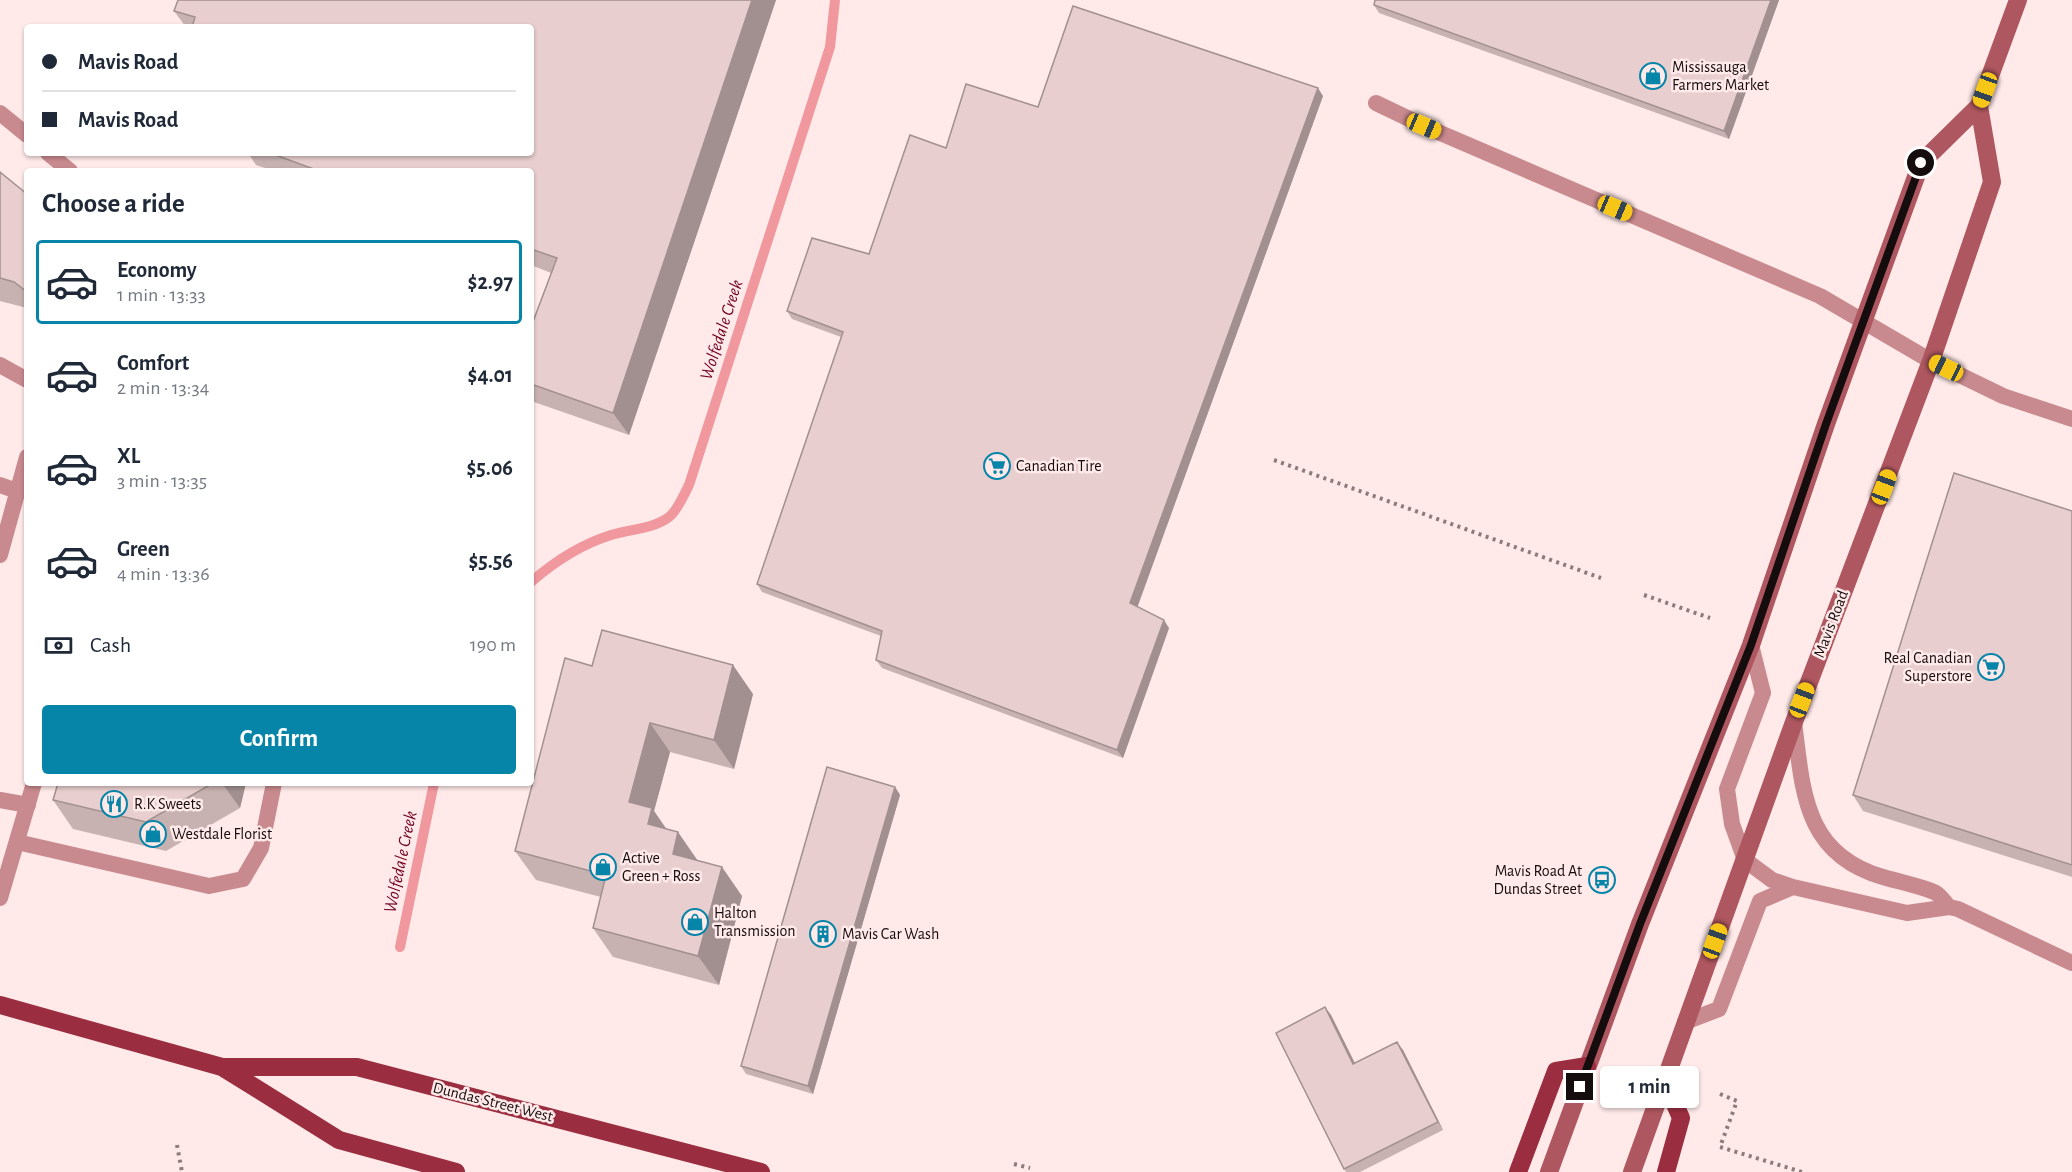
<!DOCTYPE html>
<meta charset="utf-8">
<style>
body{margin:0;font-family:"Alegreya Sans",sans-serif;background:#f2f2f3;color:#1f2937;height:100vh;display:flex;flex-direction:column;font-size:22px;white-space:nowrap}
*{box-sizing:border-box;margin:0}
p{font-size:20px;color:#747a83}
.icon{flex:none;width:33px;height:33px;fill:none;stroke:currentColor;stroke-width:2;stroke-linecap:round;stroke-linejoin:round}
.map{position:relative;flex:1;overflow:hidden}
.side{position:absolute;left:24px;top:168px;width:510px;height:618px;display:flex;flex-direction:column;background:#fff;border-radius:6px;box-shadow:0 2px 4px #0004}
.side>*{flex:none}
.hud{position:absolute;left:24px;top:24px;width:510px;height:132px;border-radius:6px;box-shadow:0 2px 4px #0004;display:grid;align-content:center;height:132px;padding:0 18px;background:#fff}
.end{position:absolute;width:27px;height:27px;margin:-14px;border:8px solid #150c0d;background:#fff;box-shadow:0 0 0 3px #fff}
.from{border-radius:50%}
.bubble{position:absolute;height:42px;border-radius:6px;background:#fff;box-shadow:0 2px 4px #0004;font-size:20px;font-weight:600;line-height:42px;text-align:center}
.car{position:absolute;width:18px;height:36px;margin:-18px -9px;border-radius:8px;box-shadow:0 0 4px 2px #0007;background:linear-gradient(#f5c518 24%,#345 0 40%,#f5c518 0 76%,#345 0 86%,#f5c518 0)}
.hud b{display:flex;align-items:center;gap:21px;height:57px;font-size:22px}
.hud b+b{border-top:2px solid #e0e1e3}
.hud i{width:15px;height:15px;background:#1f2937}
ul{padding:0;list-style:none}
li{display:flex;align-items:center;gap:18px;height:84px;margin:0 12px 9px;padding:0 6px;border:3px solid transparent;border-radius:6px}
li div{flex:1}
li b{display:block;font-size:22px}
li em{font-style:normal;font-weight:600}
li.on{border-color:#0685a9}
li>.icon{width:54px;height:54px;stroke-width:1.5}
h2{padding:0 18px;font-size:27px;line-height:72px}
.pay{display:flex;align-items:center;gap:15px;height:66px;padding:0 18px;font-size:22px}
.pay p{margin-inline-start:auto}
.action{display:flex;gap:12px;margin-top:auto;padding:12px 18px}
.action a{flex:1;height:69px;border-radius:6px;background:#0685a9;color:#fff;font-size:24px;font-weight:600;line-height:69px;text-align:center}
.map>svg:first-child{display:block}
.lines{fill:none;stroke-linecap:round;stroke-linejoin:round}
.stream{stroke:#f1979e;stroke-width:10}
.path{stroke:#8b7b7c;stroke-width:4;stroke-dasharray:3 4.5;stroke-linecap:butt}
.lane{stroke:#c88a8e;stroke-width:16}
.secondary{stroke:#af5760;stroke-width:18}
.primary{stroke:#9a2e40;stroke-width:18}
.wall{fill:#c8b1b1}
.shaded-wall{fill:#a29090}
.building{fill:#e8cece;stroke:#a29090;stroke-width:1.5}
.route{stroke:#150c0d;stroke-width:8}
.labels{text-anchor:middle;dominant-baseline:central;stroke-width:5;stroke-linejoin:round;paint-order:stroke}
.poi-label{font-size:16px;fill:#150c0d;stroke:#ffe9e9;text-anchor:start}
.street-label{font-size:16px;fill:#150c0d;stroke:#ffe9e9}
.water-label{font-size:18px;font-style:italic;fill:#710222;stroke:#ffe9e9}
</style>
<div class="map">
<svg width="2072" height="1172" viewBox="0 0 2072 1172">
<rect width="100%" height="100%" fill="#ffe9e9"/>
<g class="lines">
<path class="stream" d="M 531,582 C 554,562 582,544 611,535 C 631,529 653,529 669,517 C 678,510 684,494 689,485 L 830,47 L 835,0
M 400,947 L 434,783"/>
<path class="path" d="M 1274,460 L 1601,578
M 1644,595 L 1710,618
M 1720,1094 L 1737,1101 L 1720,1147 L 1802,1172
M 177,1145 L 182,1172
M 1014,1164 L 1030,1168"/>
<path class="lane" d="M 1376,103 L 1424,126 L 1820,296 L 1931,361 L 2003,396 L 2072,419
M 0,113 L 27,135
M 48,153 L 70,171
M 0,365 L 27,380
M 0,485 L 17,491
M 0,555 L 27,457
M 1751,645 L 1763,693 L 1727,789 L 1732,824 L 1745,860 L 1772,880 L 1793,887 L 1907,913 L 1949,907 L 1958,909 L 2072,963
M 1794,722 C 1803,792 1804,854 1883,877 C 1896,881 1925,887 1936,893 C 1941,896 1945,903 1949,907
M 0,800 L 28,805
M 17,842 L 209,886 L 243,879 L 261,848 L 274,783
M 0,898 L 34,783
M 1685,1022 L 1719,1009 L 1760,901 L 1793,887"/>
<path class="secondary" d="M 1549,1172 L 1640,924 L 1751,645 L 1826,424 L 1921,163 L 1979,106 L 2018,0
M 1632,1172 L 1794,722 L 1931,361 L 1992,182 L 1979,106"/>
<path class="primary" d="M 0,1005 L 222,1067 L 357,1067 L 761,1172
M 222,1067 L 339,1140 L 456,1172
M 1665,1081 L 1681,1118 L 1666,1172
M 1518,1172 L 1556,1071 L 1587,1066"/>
</g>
<path class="wall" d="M 178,0 L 776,0 L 629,435 L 531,401 L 531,327 L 551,273 L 531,265 L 531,171 L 274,171 L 256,165 L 248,153 L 531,153 L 531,27 L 186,27 L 174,11 Z
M 1375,0 L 1779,0 L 1729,139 L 1379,13 L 1374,5 Z
M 1323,96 L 1137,607 L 1169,628 L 1123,758 L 882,668 L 876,660 L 881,636 L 762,592 L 757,584 L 841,337 L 792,319 L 787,311 L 869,254 L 946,148 L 1038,107 Z
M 0,172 L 27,194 L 27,308 L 0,301 Z
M 2072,511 L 2072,877 L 1863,811 L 1853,795 Z
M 592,666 L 753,694 L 734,769 L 670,752 L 654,811 L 666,829 L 698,861 L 742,896 L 719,985 L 613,957 L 593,928 L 601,897 L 536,880 L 515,851 Z
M 58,783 L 246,783 L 240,808 L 166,851 L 73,829 L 53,800 Z
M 895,787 L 900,795 L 813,1094 L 746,1074 L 741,1066 Z
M 1331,1015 L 1355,1063 L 1403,1050 L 1443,1130 L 1360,1172 L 1346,1172 L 1344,1169 Z"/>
<path class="shaded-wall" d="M 752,0 L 776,0 L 629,435 L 613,413 Z
M 1771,0 L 1779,0 L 1729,139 L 1724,131 Z
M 1318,88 L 1323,96 L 1136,611 L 1130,603 Z
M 1164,620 L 1169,628 L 1123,758 L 1117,750 Z
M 733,665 L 753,694 L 734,769 L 714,740 Z
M 650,723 L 670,752 L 654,811 L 672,837 L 668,853 L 629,802 Z
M 222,783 L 246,783 L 240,808 Z
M 895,787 L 900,795 L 813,1094 L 808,1086 Z
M 678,832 L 698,861 L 673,854 Z
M 722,867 L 742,896 L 719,985 L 698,956 Z
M 1325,1007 L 1331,1015 L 1359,1072 L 1353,1064 Z
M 1397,1042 L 1403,1050 L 1443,1130 L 1438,1122 Z"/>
<path class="building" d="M 178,0 L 752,0 L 613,413 L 531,384 L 531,327 L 557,258 L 531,249 L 531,171 L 319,171 L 270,153 L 531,153 L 531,27 L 192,27 L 195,17 L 174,11 Z
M 1375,0 L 1771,0 L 1724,131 L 1374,5 Z
M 1073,6 L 1318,88 L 1130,603 L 1164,620 L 1117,750 L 876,660 L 882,631 L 757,584 L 843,332 L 787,311 L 812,238 L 869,254 L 910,135 L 946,148 L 966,84 L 1038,107 Z
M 0,172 L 27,194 L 27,292 L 14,282 L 0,278 Z
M 1954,473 L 2072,511 L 2072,865 L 1853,795 Z
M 602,630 L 733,665 L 714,740 L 650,723 L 629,802 L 652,808 L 648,824 L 678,832 L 673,854 L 722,867 L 698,956 L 593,928 L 606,875 L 515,851 L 565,658 L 592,666 Z
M 827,767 L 895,787 L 808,1086 L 741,1066 Z
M 58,783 L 213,783 L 146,822 L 53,800 Z
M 1325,1007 L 1353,1064 L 1397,1042 L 1438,1122 L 1344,1169 L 1276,1033 Z"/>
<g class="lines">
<path class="route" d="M 1580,1087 L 1640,924 L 1751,645 L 1826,424 L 1921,163"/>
</g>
<defs>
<symbol id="shop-ring" viewBox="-11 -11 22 22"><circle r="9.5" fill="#ffe9e9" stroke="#0685a9" stroke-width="1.5"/><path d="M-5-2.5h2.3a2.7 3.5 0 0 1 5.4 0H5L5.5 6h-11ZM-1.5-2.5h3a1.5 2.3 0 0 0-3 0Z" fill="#0685a9"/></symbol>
<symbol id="supermarket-ring" viewBox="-11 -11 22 22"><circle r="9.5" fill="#ffe9e9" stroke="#0685a9" stroke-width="1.5"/><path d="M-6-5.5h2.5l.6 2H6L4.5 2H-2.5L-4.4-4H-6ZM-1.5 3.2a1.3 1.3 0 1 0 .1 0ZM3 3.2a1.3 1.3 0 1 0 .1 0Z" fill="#0685a9"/></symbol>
<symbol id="restaurant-ring" viewBox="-11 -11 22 22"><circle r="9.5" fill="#ffe9e9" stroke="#0685a9" stroke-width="1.5"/><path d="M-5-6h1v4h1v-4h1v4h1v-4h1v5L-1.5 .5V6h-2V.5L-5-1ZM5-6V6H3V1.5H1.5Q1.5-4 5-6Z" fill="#0685a9"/></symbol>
<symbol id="bus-ring" viewBox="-11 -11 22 22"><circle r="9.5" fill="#ffe9e9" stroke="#0685a9" stroke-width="1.5"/><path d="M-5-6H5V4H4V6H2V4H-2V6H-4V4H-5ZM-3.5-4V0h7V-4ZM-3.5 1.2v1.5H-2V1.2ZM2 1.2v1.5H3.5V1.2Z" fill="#0685a9"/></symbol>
<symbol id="building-ring" viewBox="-11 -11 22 22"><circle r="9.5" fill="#ffe9e9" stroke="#0685a9" stroke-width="1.5"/><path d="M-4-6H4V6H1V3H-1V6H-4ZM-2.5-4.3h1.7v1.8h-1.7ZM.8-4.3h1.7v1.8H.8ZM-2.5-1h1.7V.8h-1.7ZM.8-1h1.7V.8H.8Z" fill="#0685a9"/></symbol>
</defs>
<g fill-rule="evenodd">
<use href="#shop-ring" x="1638" y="61" width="30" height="30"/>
<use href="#supermarket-ring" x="982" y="451" width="30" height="30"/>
<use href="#supermarket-ring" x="1976" y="652" width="30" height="30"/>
<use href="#restaurant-ring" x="99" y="789" width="30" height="30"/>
<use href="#shop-ring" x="138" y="819" width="30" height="30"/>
<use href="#shop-ring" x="588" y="852" width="30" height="30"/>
<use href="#bus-ring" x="1587" y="865" width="30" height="30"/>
<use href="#shop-ring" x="680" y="907" width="30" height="30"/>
<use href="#building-ring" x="808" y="919" width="30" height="30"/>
</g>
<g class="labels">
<g class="poi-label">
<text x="1672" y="67">Mississauga<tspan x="1672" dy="18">Farmers Market</tspan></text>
<text x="1016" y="466">Canadian Tire</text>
<text x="1972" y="658" text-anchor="end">Real Canadian<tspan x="1972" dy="18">Superstore</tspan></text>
<text x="134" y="804">R.K Sweets</text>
<text x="172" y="834">Westdale Florist</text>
<text x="622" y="858">Active<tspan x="622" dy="18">Green + Ross</tspan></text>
<text x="1582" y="871" text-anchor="end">Mavis Road At<tspan x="1582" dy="18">Dundas Street</tspan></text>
<text x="714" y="913">Halton<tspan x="714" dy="18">Transmission</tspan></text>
<text x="842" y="934">Mavis Car Wash</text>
</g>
<g class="street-label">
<text transform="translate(1831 624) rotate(-69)">Mavis Road</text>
<text transform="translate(493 1102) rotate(14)">Dundas Street West</text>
</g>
<g class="water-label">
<text transform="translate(722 330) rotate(-72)">Wolfedale Creek</text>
<text transform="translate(401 862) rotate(-78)">Wolfedale Creek</text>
</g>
</g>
</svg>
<i class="end from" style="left:1921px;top:163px"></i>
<i class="end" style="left:1580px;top:1087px"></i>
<div class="bubble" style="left:1600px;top:1066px;width:99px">1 min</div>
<i class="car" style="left:1985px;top:90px;rotate:200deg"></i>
<i class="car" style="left:1424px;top:126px;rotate:113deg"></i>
<i class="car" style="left:1615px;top:208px;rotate:113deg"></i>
<i class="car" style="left:1946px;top:368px;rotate:295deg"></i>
<i class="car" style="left:1884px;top:487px;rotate:21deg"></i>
<i class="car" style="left:1802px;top:700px;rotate:21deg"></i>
<i class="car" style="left:1715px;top:941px;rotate:20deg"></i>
<div class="hud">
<b><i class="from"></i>Mavis Road</b>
<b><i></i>Mavis Road</b>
</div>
<section class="side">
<h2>Choose a ride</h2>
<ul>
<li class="on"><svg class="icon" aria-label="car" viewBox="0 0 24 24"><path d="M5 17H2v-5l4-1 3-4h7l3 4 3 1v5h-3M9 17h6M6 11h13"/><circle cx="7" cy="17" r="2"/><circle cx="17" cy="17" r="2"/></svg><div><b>Economy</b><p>1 min · 13:33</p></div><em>$2.97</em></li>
<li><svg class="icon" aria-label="car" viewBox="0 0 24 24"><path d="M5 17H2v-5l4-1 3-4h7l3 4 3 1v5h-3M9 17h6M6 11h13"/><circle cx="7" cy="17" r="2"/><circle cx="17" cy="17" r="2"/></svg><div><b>Comfort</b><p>2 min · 13:34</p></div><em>$4.01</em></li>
<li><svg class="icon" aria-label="car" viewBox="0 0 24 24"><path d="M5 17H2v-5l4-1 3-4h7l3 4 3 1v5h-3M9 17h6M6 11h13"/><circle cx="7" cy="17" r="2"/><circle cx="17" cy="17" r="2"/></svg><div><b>XL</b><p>3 min · 13:35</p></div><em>$5.06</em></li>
<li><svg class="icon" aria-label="car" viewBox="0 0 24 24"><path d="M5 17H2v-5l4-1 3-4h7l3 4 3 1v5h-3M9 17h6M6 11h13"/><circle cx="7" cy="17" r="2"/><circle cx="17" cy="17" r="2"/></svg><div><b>Green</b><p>4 min · 13:36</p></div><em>$5.56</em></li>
</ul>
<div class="pay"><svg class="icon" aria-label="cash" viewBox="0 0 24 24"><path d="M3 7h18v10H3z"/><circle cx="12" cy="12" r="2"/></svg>Cash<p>190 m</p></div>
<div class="action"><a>Confirm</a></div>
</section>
</div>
